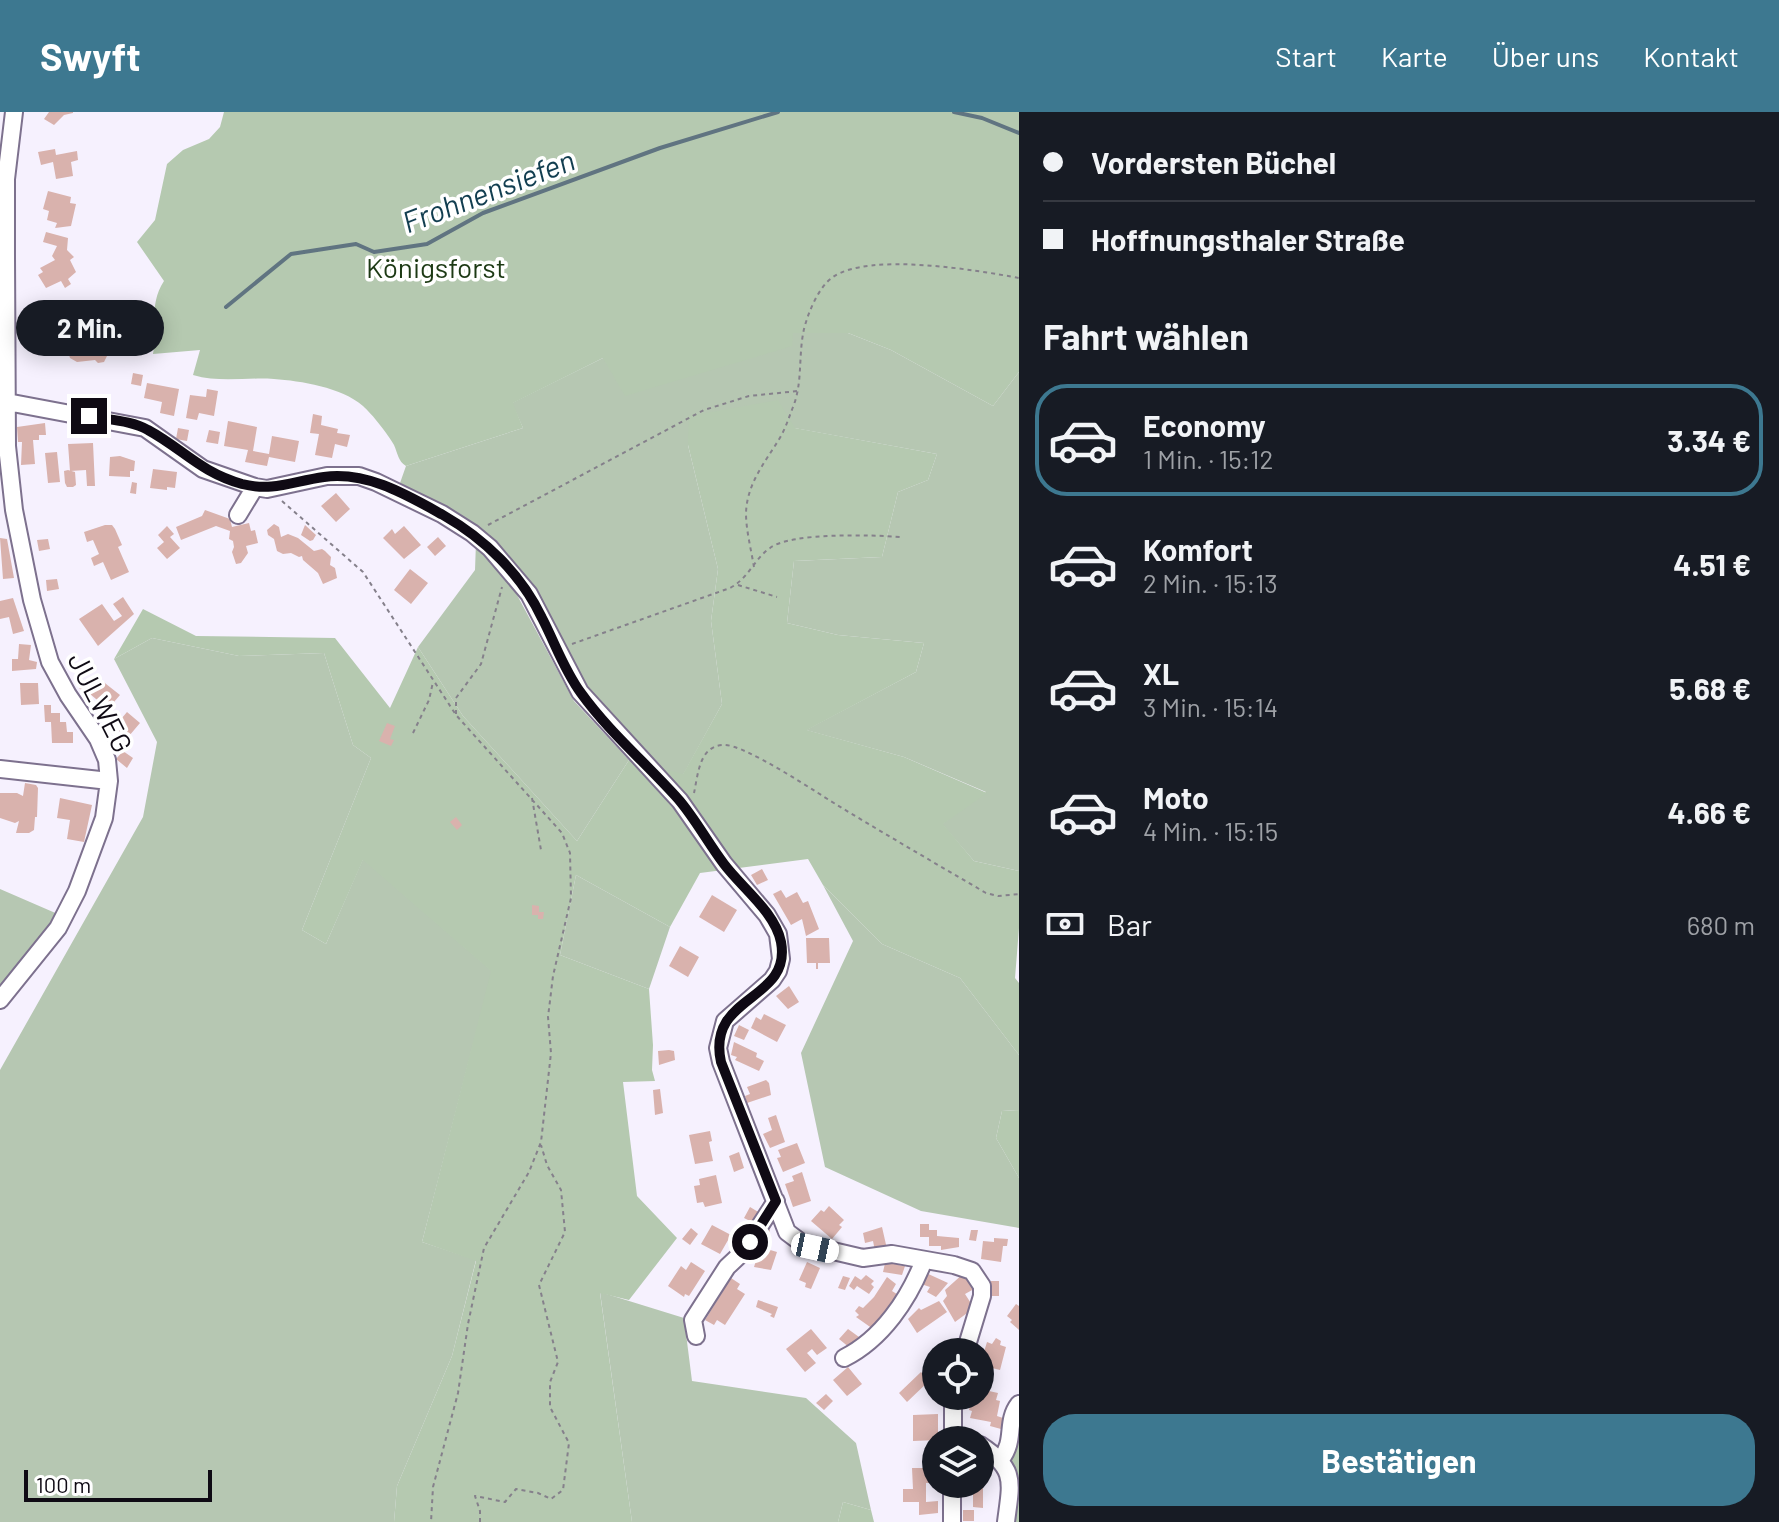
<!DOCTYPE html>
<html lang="de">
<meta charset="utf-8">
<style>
body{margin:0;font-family:Barlow,sans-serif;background:#20242c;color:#f1f3f6;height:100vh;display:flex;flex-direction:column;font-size:30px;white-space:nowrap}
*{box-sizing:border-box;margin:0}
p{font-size:26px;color:#9ea1a6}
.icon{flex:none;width:44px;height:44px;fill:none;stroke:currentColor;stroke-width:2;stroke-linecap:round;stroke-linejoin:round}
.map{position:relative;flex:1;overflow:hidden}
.side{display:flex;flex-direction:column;background:#171b24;width:760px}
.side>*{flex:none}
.hud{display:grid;align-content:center;height:176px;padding:0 24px;background:#171b24}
.controls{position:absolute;left:922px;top:1226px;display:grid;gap:16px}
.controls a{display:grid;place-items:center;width:72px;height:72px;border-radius:50%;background:#171b24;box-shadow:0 4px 20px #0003;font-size:40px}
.scale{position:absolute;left:24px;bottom:20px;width:188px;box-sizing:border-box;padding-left:8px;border:4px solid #0f0a14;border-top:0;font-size:22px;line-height:28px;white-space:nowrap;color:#0f0a14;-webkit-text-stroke:6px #fff;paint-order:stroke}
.end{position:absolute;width:36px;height:36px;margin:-18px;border:10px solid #0f0a14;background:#fff;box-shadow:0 0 0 4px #fff}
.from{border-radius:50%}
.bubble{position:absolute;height:56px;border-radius:28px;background:#171b24;box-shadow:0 4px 20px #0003;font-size:26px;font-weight:700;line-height:56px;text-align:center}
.car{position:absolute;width:24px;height:48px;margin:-24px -12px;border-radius:10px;box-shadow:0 0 6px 2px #0007;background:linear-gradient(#fff 24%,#345 0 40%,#fff 0 76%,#345 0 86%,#fff 0)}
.hud b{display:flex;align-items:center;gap:28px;height:76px;font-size:30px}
.hud b+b{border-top:2px solid #363941}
.hud i{width:20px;height:20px;background:#f1f3f6}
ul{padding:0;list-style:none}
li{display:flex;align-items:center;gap:24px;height:112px;margin:0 16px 12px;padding:0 8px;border:4px solid transparent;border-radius:32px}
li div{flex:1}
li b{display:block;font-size:30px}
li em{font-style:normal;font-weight:700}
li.selected{border-color:#3d7890}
li>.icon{width:72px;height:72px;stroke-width:1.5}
h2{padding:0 24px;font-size:36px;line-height:96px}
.pay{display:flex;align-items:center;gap:20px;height:88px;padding:0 24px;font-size:30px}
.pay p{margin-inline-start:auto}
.button{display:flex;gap:16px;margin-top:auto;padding:16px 24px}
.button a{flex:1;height:92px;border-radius:32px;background:#3d7890;color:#fff;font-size:32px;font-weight:700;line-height:92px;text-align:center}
header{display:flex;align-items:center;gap:48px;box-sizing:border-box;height:112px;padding:0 40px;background:#3d7890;color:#fff}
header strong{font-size:38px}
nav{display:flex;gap:44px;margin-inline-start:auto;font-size:28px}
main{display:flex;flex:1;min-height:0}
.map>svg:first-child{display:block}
.green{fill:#b6c7b2}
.forest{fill:#b5c9b0}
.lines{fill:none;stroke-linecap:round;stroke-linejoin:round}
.stream{stroke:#607481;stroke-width:4}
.building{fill:#d9b2ad}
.minor-casing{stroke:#7d718e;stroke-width:20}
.path{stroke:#85808b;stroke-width:2;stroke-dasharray:4 4;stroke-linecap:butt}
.minor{stroke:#fff;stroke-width:16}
.route{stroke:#0f0a14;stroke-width:10}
.labels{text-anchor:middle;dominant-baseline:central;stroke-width:7;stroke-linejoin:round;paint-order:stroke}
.park-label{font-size:28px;fill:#1d3a15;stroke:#fff}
.street-label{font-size:28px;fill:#0f0a14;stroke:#fff}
.water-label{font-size:30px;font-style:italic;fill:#123e50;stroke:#fff}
</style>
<header>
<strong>Swyft</strong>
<nav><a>Start</a><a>Karte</a><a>Über uns</a><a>Kontakt</a></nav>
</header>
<main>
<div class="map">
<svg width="1019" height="1410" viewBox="0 0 1019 1410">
<rect width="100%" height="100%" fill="#f6f1fe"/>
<path class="green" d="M 793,221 L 848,221 L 891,238 L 993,294 L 1019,260 L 1019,759 L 974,749 L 942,712 L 986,680 L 904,645 L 806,618 L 916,560 L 924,531 L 838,523 L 787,511 L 794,449 L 882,445 L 898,380 L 928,368 L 937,342 L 794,316 L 688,333 L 718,457 L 711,509 L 722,592 L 683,663 L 653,655 L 589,580 L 561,530 L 488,425 L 400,371 L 406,354 L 523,316 L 512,291 L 603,246 Z
M 476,430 L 509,468 L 574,589 L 629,648 L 577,729 L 463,604 L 418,535 L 475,458 Z
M 152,526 L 239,544 L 324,541 L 353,633 L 371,646 L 302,818 L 326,832 L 363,747 L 492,859 L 422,1130 L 476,1148 L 452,1244 L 397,1374 L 394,1410 L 0,1410 L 0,958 L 143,705 L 157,630 L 114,547 Z
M 576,763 L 670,815 L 649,877 L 560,843 Z
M 823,773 L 882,832 L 960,866 L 1019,943 L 1019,998 L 1002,999 L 996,1026 L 1019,1066 L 1019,1116 L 921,1099 L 825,1055 L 801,941 L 853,829 Z
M 0,777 L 60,803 L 0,879 Z
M 600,1180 L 684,1206 L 692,1269 L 806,1286 L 856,1331 L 871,1398 L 843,1390 L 838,1410 L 632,1410 Z"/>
<path class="forest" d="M 224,0 L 1019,0 L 1019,260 L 993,294 L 891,238 L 848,221 L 793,221 L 792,234 L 625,284 L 603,246 L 513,291 L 523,316 L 406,354 C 398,349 398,342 394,333 C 388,322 372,302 363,294 C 341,275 301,269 274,267 C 247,265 220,271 193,263 L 200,238 L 153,242 C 158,214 148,194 164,169 L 137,130 L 155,108 L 167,52 L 183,38 L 209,27 L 220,15 Z
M 778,288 L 795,316 L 937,342 L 928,368 L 898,380 L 882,445 L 794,449 L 787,511 L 838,523 L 924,531 L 916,560 L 807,618 L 904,645 L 987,681 L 943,712 L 974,749 L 1019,759 L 1019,816 L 1015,866 L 1019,871 L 1019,943 L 960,866 L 882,832 L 823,773 L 808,747 L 700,761 L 670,815 L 576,763 L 560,843 L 649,877 L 653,933 L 652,958 L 655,969 L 623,970 L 637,1084 L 677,1126 L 629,1188 L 600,1181 L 632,1410 L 394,1410 L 397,1374 L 452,1244 L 476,1149 L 422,1130 L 491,859 L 363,748 L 326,832 L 302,818 L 371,646 L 353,633 L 324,541 L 239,544 L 152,526 L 114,547 L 143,497 L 196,524 L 335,526 L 390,596 L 418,535 L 463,604 L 577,729 L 629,648 L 683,662 L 722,592 L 711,509 L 718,457 L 688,333 L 689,304 Z
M 1019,998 L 1019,1066 L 996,1026 L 1002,999 Z
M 1019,1282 L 1019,1410 L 999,1410 L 1006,1299 Z
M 843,1390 L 871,1398 L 874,1410 L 838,1410 Z"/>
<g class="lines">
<path class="stream" d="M 954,0 L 982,6 L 1019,21
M 226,195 L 291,142 L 356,132 L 374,140 L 427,132 L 483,101 L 660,36 L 778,0"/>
</g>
<path class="building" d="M 49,0 L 73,0 L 73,1 L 64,3 L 54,13 L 44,7 Z
M 55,37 L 56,43 L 77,39 L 78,48 L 71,50 L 73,64 L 56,67 L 53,50 L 41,53 L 38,40 Z
M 48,79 L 71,85 L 70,91 L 76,92 L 71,114 L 55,116 L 57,111 L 47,108 L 49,99 L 43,97 Z
M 46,120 L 68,126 L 67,138 L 74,145 L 70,148 L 76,160 L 68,167 L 71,172 L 65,176 L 61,169 L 46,176 L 38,163 L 43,160 L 40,156 L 55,148 L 52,144 L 57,134 L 43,130 Z
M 110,208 L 117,212 L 119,220 L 104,250 L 98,251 L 95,248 L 77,250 L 70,246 L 68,240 L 71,233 L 79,227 L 82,230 L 93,230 L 100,213 Z
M 133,261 L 143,263 L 141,274 L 131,272 Z
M 147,271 L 179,277 L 174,304 L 160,301 L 162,290 L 144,286 Z
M 207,277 L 218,279 L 214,304 L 199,301 L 197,308 L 186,306 L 190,283 L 206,285 Z
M 313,302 L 322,304 L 321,313 L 338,317 L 337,321 L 350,323 L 347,335 L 335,332 L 332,346 L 315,343 L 319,322 L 310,321 Z
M 228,309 L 257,315 L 253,339 L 269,342 L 272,324 L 299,329 L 295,350 L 269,345 L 267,354 L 245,350 L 248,338 L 224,334 Z
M 45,311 L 46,323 L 39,323 L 39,328 L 33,328 L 35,352 L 21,353 L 22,330 L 18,330 L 17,315 Z
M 178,316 L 189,318 L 187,329 L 176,327 Z
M 209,318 L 220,320 L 218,332 L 206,330 Z
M 93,331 L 95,374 L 87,374 L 86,358 L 70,359 L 68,332 Z
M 57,340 L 60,370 L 48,371 L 45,341 Z
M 120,344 L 135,349 L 134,359 L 130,359 L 130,365 L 109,364 L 110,345 Z
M 153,357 L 177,360 L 175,376 L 167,375 L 167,378 L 150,376 Z
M 68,358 L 75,360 L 76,373 L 73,375 L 67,375 L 65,371 L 64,359 Z
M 132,370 L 137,371 L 136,382 L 130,381 Z
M 336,381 L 350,397 L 336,410 L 321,394 Z
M 205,398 L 230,407 L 232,415 L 249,411 L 251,419 L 255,418 L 258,431 L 246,434 L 248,441 L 241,451 L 236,452 L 232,440 L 234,435 L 233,429 L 229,427 L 230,419 L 216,414 L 181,428 L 176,415 L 202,404 Z
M 274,412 L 279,415 L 281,425 L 288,422 L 298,426 L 314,439 L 322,437 L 325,439 L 331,445 L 330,453 L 335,456 L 337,466 L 323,472 L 318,461 L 303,448 L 302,444 L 299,445 L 291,441 L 283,442 L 277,439 L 274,427 L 268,423 L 267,418 Z
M 105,413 L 112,413 L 115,417 L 122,433 L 118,435 L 129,460 L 111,468 L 103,450 L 94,454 L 91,446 L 99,442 L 93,428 L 87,430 L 84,420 Z
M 305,413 L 316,423 L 313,428 L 310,429 L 301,423 Z
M 167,414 L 174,422 L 170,425 L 180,436 L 167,447 L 157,436 L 164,430 L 158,423 Z
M 404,414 L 421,433 L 404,447 L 383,426 L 392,417 L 395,422 Z
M 438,425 L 446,434 L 435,444 L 427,435 Z
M 0,426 L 7,427 L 14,466 L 3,467 Z
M 48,427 L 50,437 L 39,439 L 37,428 Z
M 410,457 L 428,471 L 411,492 L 394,478 Z
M 57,467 L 59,477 L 47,479 L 46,468 Z
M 123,485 L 134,502 L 98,534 L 79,507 L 102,492 L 114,509 L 122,504 L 113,492 Z
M 13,486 L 24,519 L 13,522 L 9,505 L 0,507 L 0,489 Z
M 19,532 L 31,533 L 29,548 L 37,550 L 36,557 L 12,559 L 12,547 L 18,547 Z
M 86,567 L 91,571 L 83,579 L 79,576 Z
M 101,568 L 120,583 L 108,597 L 90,582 Z
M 20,571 L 38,571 L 39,592 L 21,593 Z
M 44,593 L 51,593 L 51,601 L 60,601 L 60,610 L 66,610 L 67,620 L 73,620 L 73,631 L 52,631 L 51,610 L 45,610 Z
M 127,600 L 140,611 L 129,624 L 119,619 L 120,616 L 116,613 Z
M 387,611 L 395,614 L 390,627 L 394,628 L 391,634 L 379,629 Z
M 123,639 L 133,646 L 127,656 L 116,647 Z
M 25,671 L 36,673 L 38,676 L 37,705 L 35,705 L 34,718 L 29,721 L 16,721 L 19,709 L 15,711 L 0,706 L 0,681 L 17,681 L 23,684 Z
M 60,686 L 92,693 L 84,730 L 67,727 L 70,708 L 57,706 Z
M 456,705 L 462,713 L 457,718 L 450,710 Z
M 762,757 L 768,768 L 757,773 L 751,763 Z
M 781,778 L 786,786 L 797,780 L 803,791 L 808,789 L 819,817 L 806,824 L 802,807 L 791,813 L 773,782 Z
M 712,783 L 737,798 L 724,820 L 699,805 Z
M 532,793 L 539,794 L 539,800 L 544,800 L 543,807 L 538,807 L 538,803 L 532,803 Z
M 806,826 L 829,826 L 830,851 L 818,851 L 818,857 L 816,857 L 816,851 L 807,851 Z
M 680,834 L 699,845 L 688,865 L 669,854 Z
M 789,874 L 799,890 L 788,897 L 776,884 Z
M 764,902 L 786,913 L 777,930 L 751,916 L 756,905 L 761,908 Z
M 739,913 L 749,918 L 744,928 L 734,924 Z
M 734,930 L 757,941 L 756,945 L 764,949 L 759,959 L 735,948 L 737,945 L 731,943 Z
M 669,938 L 674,939 L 675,948 L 659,953 L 658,939 Z
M 766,968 L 769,971 L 771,983 L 747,991 L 745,984 L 750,982 L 747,975 Z
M 660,977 L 663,1001 L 655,1003 L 653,978 Z
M 776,1003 L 785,1030 L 770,1036 L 763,1022 L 772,1018 L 768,1006 Z
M 710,1019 L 712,1029 L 709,1030 L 713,1049 L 695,1052 L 689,1023 Z
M 797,1031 L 805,1051 L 783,1060 L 777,1046 L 781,1045 L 778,1038 Z
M 739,1040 L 744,1056 L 734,1060 L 729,1044 Z
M 802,1060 L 811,1089 L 793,1095 L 785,1072 L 794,1069 L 792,1064 Z
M 716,1063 L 722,1091 L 705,1095 L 703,1090 L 697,1091 L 694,1074 L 700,1073 L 699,1067 Z
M 829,1094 L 844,1108 L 839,1113 L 842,1115 L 832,1127 L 811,1109 L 821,1098 L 824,1100 Z
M 750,1095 L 760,1101 L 754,1111 L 744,1106 Z
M 920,1112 L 929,1112 L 929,1118 L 937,1118 L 937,1124 L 959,1126 L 959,1135 L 941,1138 L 941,1134 L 929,1134 L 929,1125 L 920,1125 Z
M 712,1113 L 731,1123 L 720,1142 L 701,1132 Z
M 882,1115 L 887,1137 L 875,1139 L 873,1129 L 865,1131 L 863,1121 Z
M 691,1116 L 698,1122 L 690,1133 L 682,1127 Z
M 765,1116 L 770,1118 L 765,1133 L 760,1131 Z
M 971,1118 L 978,1118 L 976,1129 L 969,1128 Z
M 994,1126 L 1008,1127 L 1007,1134 L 1003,1134 L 1001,1150 L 981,1147 L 983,1129 L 994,1130 Z
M 760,1135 L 777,1140 L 771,1158 L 754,1155 Z
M 886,1147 L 898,1149 L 898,1153 L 905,1154 L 902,1163 L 883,1160 Z
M 691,1150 L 705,1159 L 689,1184 L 685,1182 L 684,1185 L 668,1174 L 681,1154 L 686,1158 Z
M 807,1150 L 820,1156 L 811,1177 L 805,1175 L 806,1171 L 799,1168 Z
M 924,1160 L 948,1171 L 936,1185 L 927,1180 L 930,1175 L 918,1171 Z
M 964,1161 L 974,1177 L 965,1182 L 974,1196 L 955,1210 L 943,1189 L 947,1184 L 945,1178 Z
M 866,1163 L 874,1169 L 871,1172 L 874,1175 L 869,1182 L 857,1174 L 854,1178 L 849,1174 L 855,1164 L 861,1168 Z
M 843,1164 L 850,1166 L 845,1178 L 838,1176 Z
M 887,1165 L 896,1172 L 892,1179 L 900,1184 L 873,1217 L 856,1205 L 859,1203 L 855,1199 L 859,1194 L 863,1196 L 874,1185 Z
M 731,1166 L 740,1172 L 737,1177 L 745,1182 L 725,1213 L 717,1208 L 714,1213 L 705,1208 Z
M 991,1169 L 999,1169 L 999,1184 L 991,1184 Z
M 758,1188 L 778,1195 L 774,1206 L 770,1204 L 772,1202 L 756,1195 Z
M 939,1189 L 947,1200 L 917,1221 L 908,1207 L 919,1196 L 921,1198 Z
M 1016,1192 L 1019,1194 L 1019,1218 L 1010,1210 L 1012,1208 L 1007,1204 Z
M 811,1217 L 827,1236 L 817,1243 L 812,1237 L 807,1241 L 816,1251 L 805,1260 L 786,1237 Z
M 848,1217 L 859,1225 L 850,1236 L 839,1227 Z
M 996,1226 L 1001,1229 L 1000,1233 L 1006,1235 L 1000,1258 L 980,1253 L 987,1230 L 992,1232 Z
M 848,1255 L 862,1272 L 847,1284 L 833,1268 Z
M 921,1260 L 929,1269 L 907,1290 L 899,1281 Z
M 980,1277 L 998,1281 L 996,1288 L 1000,1289 L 997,1304 L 1003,1306 L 1001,1317 L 990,1314 L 991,1310 L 970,1306 L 972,1299 L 969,1298 L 972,1284 L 980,1284 Z
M 826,1282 L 833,1289 L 824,1298 L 816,1291 Z
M 938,1302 L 938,1328 L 913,1329 L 913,1303 Z
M 912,1356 L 936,1356 L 936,1371 L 926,1371 L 926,1390 L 938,1389 L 938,1401 L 919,1403 L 919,1390 L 903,1390 L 903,1377 L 913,1377 Z
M 980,1370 L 983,1370 L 983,1396 L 973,1395 L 973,1381 L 963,1381 L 963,1372 Z
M 963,1398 L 974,1398 L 974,1409 L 963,1409 Z"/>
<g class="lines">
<defs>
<path id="minor" d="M 7,290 L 145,316 L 203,357 L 255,375 L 267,377 L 327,364 L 359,364 L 376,370 L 442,402 L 472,421 L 490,436 L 529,482 L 580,580 L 680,689 L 724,752 L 767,803 L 778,822 L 781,847 L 778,859 L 772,868 L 725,909 L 718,936 L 721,950 L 787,1120 L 803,1132 L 863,1146 L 892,1142 L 954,1153 L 972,1159 L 982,1174 L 982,1184 L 965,1240
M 238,403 L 255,375
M 0,657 L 109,669
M 0,888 L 58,816 L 77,779 L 104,706 L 109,669 L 107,648 L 98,627 L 68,583 L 50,550 L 32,488 L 14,398 L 7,334 L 6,145 L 6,67 L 14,0
M 696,1224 L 693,1208 L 727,1155 L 743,1140 L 776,1089
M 844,1246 C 882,1227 909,1187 924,1148
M 953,1328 L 953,1284
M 980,1333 C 1017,1357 1011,1370 1006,1410
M 1001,1347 C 1016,1328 1005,1310 1019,1292
M 952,1410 L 952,1372"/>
</defs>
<use href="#minor" class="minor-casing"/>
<path class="path" d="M 282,389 L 363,460 L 456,603 L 562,721 L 570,741 L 571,786 L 553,864 L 548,905 L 551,941 L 541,1030 L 529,1060 L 484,1136 L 468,1212 L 458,1281 L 433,1375 L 431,1410
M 488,413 L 704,298 L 749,284 L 798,279
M 754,455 C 751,437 746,418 746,401 C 747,370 767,348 781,324 C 786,315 789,305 793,295 C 803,270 798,244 804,217 C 808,201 819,174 833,165 C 869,140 976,158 1019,166
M 738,473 L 777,485
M 572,532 L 730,476 C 749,466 754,447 770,436 C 791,420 873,423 901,425
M 456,602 L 456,586 L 481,552 L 502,475
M 413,621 L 429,588 L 433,570
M 694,681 C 698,663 699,634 723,633 C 744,631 820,683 842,696 C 890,725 938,753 986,781 L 998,784 L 1019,782
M 532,686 L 541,738
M 480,1410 L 480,1399 L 475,1384 L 505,1390 L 516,1377 L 538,1381 L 551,1387 L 563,1378 L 569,1331 L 550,1295 L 550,1270 L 558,1250 L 539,1173 L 565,1120 L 561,1078 L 547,1053 L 541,1033"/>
<use href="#minor" class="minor"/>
</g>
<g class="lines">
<path class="route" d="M 89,304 C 108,308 131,308 148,318 C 183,337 200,360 242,372 C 274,380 293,369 324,365 C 367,359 407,383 443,403 C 485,427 521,462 542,506 C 555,531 564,558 581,581 C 609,620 647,652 679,688 C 696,708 708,731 724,752 C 742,776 775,800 781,830 C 792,890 706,882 721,950 L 776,1089 L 750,1130"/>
</g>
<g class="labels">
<g class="park-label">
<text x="436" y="155">Königsforst</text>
</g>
<g class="street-label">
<text transform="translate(101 590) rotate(63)">JULWEG</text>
</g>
<g class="water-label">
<text transform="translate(488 78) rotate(-21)">Frohnensiefen</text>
</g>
</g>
</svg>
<div class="controls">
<a><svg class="icon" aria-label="locate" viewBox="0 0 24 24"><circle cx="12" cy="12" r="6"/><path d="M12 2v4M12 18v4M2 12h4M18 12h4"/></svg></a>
<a><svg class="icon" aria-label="layers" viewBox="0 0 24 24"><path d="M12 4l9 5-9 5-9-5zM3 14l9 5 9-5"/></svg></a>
</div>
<div class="scale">100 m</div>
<i class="end from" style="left:750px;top:1130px"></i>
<i class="end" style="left:89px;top:304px"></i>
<div class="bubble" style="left:16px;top:188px;width:148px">2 Min.</div>
<i class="car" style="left:815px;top:1136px;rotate:102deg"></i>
</div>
<section class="side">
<div class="hud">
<b><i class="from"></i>Vordersten Büchel</b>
<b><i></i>Hoffnungsthaler Straße</b>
</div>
<h2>Fahrt wählen</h2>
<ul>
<li class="selected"><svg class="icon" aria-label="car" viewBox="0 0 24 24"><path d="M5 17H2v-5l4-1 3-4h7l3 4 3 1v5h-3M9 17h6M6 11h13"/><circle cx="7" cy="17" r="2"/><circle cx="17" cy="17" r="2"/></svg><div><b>Economy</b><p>1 Min. · 15:12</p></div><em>3.34 €</em></li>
<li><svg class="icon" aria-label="car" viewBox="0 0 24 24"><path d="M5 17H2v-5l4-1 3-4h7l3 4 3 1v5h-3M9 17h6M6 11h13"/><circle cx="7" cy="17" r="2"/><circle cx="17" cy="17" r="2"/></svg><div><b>Komfort</b><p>2 Min. · 15:13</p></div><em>4.51 €</em></li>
<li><svg class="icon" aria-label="car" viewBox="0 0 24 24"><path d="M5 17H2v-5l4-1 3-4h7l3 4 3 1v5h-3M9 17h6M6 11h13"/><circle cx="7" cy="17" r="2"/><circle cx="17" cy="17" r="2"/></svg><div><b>XL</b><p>3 Min. · 15:14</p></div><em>5.68 €</em></li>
<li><svg class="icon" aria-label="car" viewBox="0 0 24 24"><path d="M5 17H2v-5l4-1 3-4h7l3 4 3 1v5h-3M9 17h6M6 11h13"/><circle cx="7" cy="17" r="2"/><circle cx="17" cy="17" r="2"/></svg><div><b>Moto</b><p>4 Min. · 15:15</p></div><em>4.66 €</em></li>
</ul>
<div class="pay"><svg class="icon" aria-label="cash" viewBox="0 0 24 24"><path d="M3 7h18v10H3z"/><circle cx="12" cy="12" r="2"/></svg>Bar<p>680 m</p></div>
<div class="button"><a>Bestätigen</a></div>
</section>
</main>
